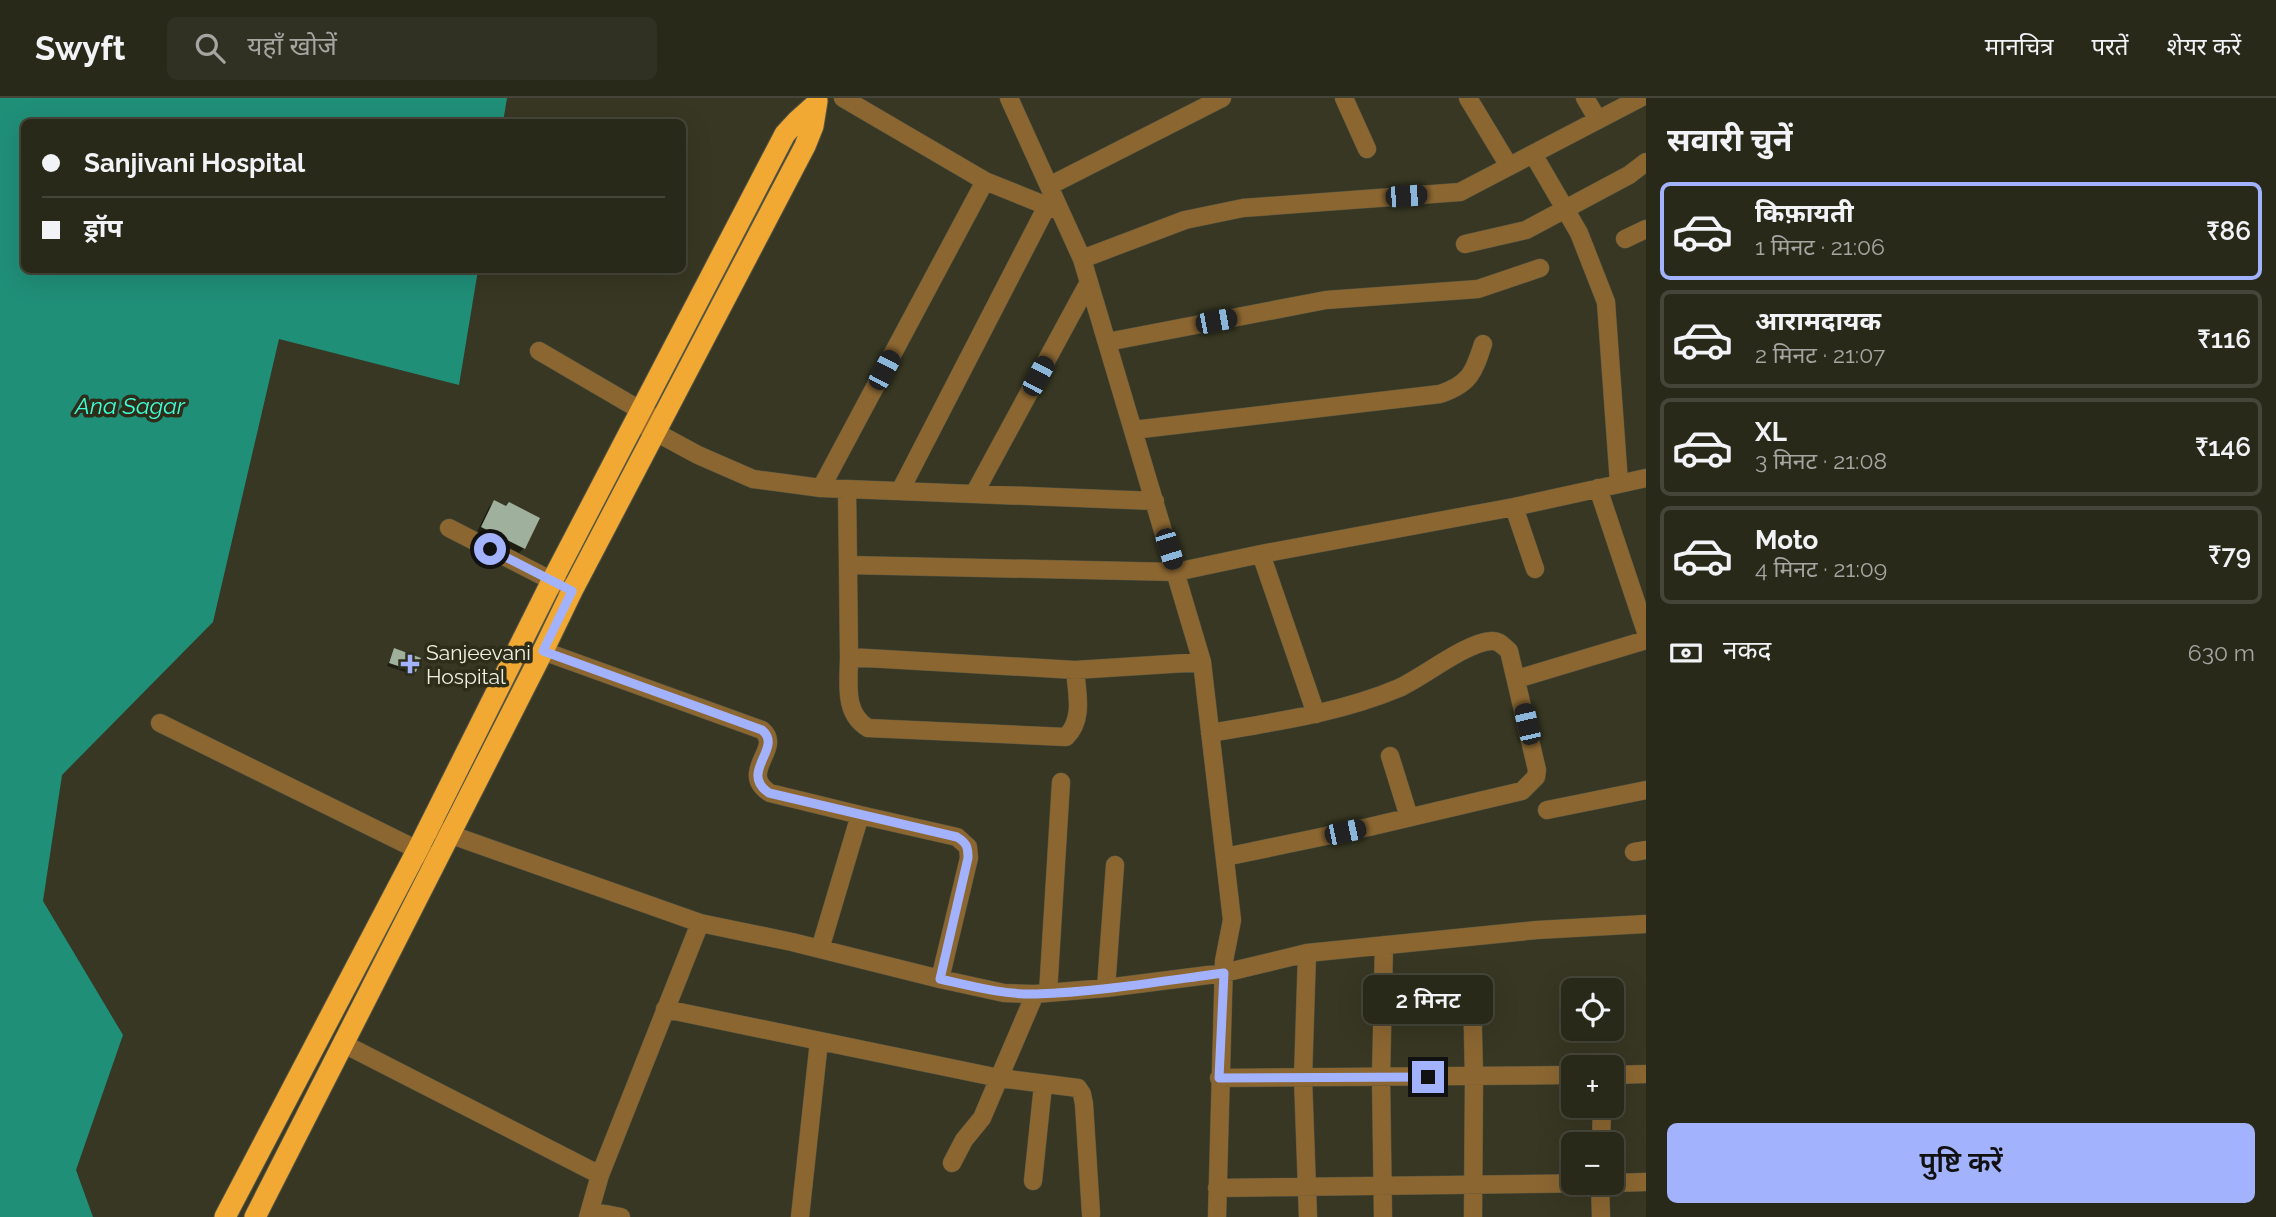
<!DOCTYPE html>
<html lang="hi">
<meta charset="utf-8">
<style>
body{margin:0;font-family:Raleway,"Noto Sans Devanagari",sans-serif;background:#313123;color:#f1f3f6;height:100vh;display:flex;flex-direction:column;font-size:26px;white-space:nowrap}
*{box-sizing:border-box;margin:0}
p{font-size:23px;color:#a5a6a2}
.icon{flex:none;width:38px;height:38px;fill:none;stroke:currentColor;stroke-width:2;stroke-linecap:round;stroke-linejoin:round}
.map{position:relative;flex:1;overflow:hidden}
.details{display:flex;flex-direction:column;background:#29291a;width:630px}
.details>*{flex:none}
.top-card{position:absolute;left:21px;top:21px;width:665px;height:154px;border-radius:10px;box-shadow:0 7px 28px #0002,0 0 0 2px #454539;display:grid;align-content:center;height:154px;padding:0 21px;background:#29291a}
.buttons{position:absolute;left:1561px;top:880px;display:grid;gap:14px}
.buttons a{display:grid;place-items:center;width:63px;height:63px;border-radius:10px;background:#29291a;box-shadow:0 7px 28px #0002,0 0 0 2px #454539;font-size:35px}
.end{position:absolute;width:32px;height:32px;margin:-16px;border:9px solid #a3b2fd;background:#111;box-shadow:0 0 0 4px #111}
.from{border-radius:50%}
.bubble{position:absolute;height:49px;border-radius:10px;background:#29291a;box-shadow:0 7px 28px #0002,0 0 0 2px #454539;font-size:23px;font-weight:600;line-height:49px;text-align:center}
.car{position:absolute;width:21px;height:42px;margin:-21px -10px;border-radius:9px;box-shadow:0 0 5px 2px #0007;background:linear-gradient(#222 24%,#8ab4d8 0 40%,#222 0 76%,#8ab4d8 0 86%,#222 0)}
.top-card b{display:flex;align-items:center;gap:24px;height:66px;font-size:26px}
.top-card b+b{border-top:2px solid #454539}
.top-card i{width:18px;height:18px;background:#f1f3f6}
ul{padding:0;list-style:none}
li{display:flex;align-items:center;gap:21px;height:98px;margin:0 14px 10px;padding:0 7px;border:4px solid #454539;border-radius:10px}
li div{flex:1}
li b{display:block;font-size:26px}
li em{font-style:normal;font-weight:600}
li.on{border-color:#a3b2fd}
li>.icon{width:63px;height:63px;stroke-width:1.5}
h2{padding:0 21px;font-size:32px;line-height:84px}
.pay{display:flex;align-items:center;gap:18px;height:77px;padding:0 21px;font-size:26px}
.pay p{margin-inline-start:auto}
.action{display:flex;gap:14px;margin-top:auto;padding:14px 21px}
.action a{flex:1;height:80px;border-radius:10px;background:#a3b2fd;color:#111;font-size:28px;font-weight:600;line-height:80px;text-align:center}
header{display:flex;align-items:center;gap:42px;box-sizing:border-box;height:98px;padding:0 35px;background:#29291a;border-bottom:2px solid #454539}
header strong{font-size:33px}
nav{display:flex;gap:38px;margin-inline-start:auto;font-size:24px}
.search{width:490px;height:63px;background:#313123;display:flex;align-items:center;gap:18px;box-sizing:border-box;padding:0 24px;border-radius:10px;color:#a5a6a2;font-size:26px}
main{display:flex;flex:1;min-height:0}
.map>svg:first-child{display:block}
.water{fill:#208f78}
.shadow{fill:#0007}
.building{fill:#9fb09c}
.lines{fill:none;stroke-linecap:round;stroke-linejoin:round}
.minor-casing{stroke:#545442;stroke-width:19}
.highway-casing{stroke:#545442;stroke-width:23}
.minor{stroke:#8b6631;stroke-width:18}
.highway{stroke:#f1a934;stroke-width:21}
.route{stroke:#a3b2fd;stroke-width:9}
.poi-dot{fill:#a3b2fd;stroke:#2d2d19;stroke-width:2.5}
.labels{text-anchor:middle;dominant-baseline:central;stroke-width:7;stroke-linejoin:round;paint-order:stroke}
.poi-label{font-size:21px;fill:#efefe3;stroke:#2d2d19;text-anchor:start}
.water-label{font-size:23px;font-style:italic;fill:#3effd7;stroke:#2d2d19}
</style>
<header>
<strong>Swyft</strong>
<div class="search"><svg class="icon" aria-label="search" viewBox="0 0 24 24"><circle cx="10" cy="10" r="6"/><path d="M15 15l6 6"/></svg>यहाँ खोजें</div>
<nav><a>मानचित्र</a><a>परतें</a><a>शेयर करें</a></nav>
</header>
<main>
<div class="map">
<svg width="1646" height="1119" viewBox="0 0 1646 1119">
<rect width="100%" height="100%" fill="#373723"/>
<path class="water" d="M 0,0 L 507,0 L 503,24 L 24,24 L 24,172 L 478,172 L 459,287 L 279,241 L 213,524 L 62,677 L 43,803 L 123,937 L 76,1072 L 93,1119 L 0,1119 Z"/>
<path class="shadow" d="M 494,404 L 524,450 L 519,455 L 477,434 L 489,409 Z
M 394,552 L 414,573 L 411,576 L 387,568 Z"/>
<path class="building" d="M 494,402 L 506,408 L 509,404 L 540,420 L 525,451 L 481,429 Z
M 394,550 L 421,560 L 416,574 L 389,565 Z"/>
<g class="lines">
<defs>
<path id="minor" d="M 843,0 L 985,83 L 821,390 L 1155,403
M 1009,0 L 1082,161 L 1202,564 L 1232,822 L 1224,863 L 1217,1119
M 1344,0 L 1367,51
M 1468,0 L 1509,68
M 1585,0 L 1598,22
M 1533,56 L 1579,135 L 1606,204 L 1619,385
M 985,83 L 1057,112
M 1049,88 L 1222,0
M 1625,141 L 1646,131
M 1465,146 L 1526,132 L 1629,77 L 1646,64
M 1082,161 L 1185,122 L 1243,110 L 1460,94 L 1640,0
M 1107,244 L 1326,202 L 1478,191 L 1540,170
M 539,253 L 652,319
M 635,323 L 698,357 L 753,381 L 821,390
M 1133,332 L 1440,296 C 1470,286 1474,274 1483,246
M 1598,390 L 1646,534
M 847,391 L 848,467 L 1176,474 L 1261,456 L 1514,409 L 1646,380
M 900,393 L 1047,108
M 974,396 L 1089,184
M 1514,409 L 1535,471
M 449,430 L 572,493
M 1261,456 L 1316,616
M 848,467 L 849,559 L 1075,572 L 1202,564
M 543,553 L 762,632 C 784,650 737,674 770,695 L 860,717 L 820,851
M 849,559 C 849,585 843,615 868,630 L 1066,639 C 1084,621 1077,596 1075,572
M 1517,581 L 1646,542
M 160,625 L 430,758
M 1210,635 C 1274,624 1340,615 1399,590 C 1425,578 1465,545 1491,543 C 1499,542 1503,548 1509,553 L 1537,672 L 1536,679 L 1522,693 L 1369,729 L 1225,759
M 1390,658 L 1409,719
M 1547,712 L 1646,692
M 860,717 L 957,739 L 968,749 L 969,760 L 940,881
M 429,729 L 700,825 L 792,844 L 940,881 L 1004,895 L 1035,896 L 1106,890 L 1224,875 L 1307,855 L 1537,832 L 1646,826
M 1634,754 L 1646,752
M 1307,855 L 1303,980 L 1308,1119
M 1106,890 L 1115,767
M 1472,891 L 1474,979 L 1473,1119
M 1048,895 L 1061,684
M 665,911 L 999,980 L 1035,896
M 342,945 L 600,1077 L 588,1119
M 1612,977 L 1646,976
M 1219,980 L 1573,977
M 1601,1046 L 1602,1008
M 952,1065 L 964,1042 L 982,1020 L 999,980 L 1078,990 L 1082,996 L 1084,1006 L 1091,1116
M 600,1077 L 700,825
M 1033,1083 L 1043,987
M 1600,1085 L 1601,1119
M 1612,1085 L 1646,1084
M 1217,1090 L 1605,1085
M 590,1113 L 621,1119
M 800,1119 L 819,943
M 1383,1119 L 1381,979 L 1384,847"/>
<path id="highway" d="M 225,1119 L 418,751 L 552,483 L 785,36 L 797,23 L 815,7
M 255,1119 L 543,553 L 572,493 L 805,48 L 813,28 L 817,3"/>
</defs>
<use href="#minor" class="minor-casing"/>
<use href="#highway" class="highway-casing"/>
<use href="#minor" class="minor"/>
<use href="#highway" class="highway"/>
</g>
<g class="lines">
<path class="route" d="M 490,451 L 572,493 L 543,553 L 762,632 C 784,650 738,674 769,695 L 957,739 C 967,745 968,749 968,760 L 940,881 C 971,888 1004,897 1036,896 C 1099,894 1162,883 1224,875 L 1219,980 L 1428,979"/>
</g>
<path class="poi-dot" d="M406.5 555.5h7v7h7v7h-7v7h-7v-7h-7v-7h7z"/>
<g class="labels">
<g class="poi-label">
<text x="426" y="554">Sanjeevani<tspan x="426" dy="24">Hospital</tspan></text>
</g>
<g class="water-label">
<text x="130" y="307">Ana Sagar</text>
</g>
</g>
</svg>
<div class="buttons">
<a><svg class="icon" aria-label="locate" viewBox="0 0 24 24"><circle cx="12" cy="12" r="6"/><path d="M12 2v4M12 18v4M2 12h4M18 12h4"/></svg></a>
<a>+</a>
<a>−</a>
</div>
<i class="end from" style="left:490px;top:451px"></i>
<i class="end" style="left:1428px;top:979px"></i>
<div class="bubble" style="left:1363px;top:877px;width:130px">2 मिनट</div>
<i class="car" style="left:1406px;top:98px;rotate:86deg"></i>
<i class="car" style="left:1216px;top:223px;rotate:79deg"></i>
<i class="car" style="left:884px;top:272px;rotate:28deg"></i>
<i class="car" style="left:1038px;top:278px;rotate:28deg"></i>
<i class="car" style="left:1169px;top:451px;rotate:163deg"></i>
<i class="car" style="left:1527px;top:626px;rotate:347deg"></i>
<i class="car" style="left:1345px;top:734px;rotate:78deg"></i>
<div class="top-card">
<b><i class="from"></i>Sanjivani Hospital</b>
<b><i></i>ड्रॉप</b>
</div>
</div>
<section class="details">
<h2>सवारी चुनें</h2>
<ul>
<li class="on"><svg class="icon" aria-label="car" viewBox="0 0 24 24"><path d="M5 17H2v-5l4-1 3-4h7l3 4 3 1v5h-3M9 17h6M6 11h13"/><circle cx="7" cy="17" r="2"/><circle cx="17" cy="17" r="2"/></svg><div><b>किफ़ायती</b><p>1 मिनट · 21:06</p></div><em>₹86</em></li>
<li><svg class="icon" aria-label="car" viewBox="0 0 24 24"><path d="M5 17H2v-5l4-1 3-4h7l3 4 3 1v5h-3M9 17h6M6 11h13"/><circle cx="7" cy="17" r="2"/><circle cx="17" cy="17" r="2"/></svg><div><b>आरामदायक</b><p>2 मिनट · 21:07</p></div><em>₹116</em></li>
<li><svg class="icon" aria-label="car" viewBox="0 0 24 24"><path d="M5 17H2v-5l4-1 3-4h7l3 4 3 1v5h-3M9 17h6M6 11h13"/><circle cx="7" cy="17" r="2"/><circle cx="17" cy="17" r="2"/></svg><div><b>XL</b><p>3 मिनट · 21:08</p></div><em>₹146</em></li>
<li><svg class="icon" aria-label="car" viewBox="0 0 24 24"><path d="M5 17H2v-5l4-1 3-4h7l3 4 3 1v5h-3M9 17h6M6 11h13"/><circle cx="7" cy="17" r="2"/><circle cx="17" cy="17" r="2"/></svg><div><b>Moto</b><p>4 मिनट · 21:09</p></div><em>₹79</em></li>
</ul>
<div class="pay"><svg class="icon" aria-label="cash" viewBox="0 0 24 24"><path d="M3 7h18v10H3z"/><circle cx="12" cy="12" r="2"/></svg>नकद<p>630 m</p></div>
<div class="action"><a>पुष्टि करें</a></div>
</section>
</main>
